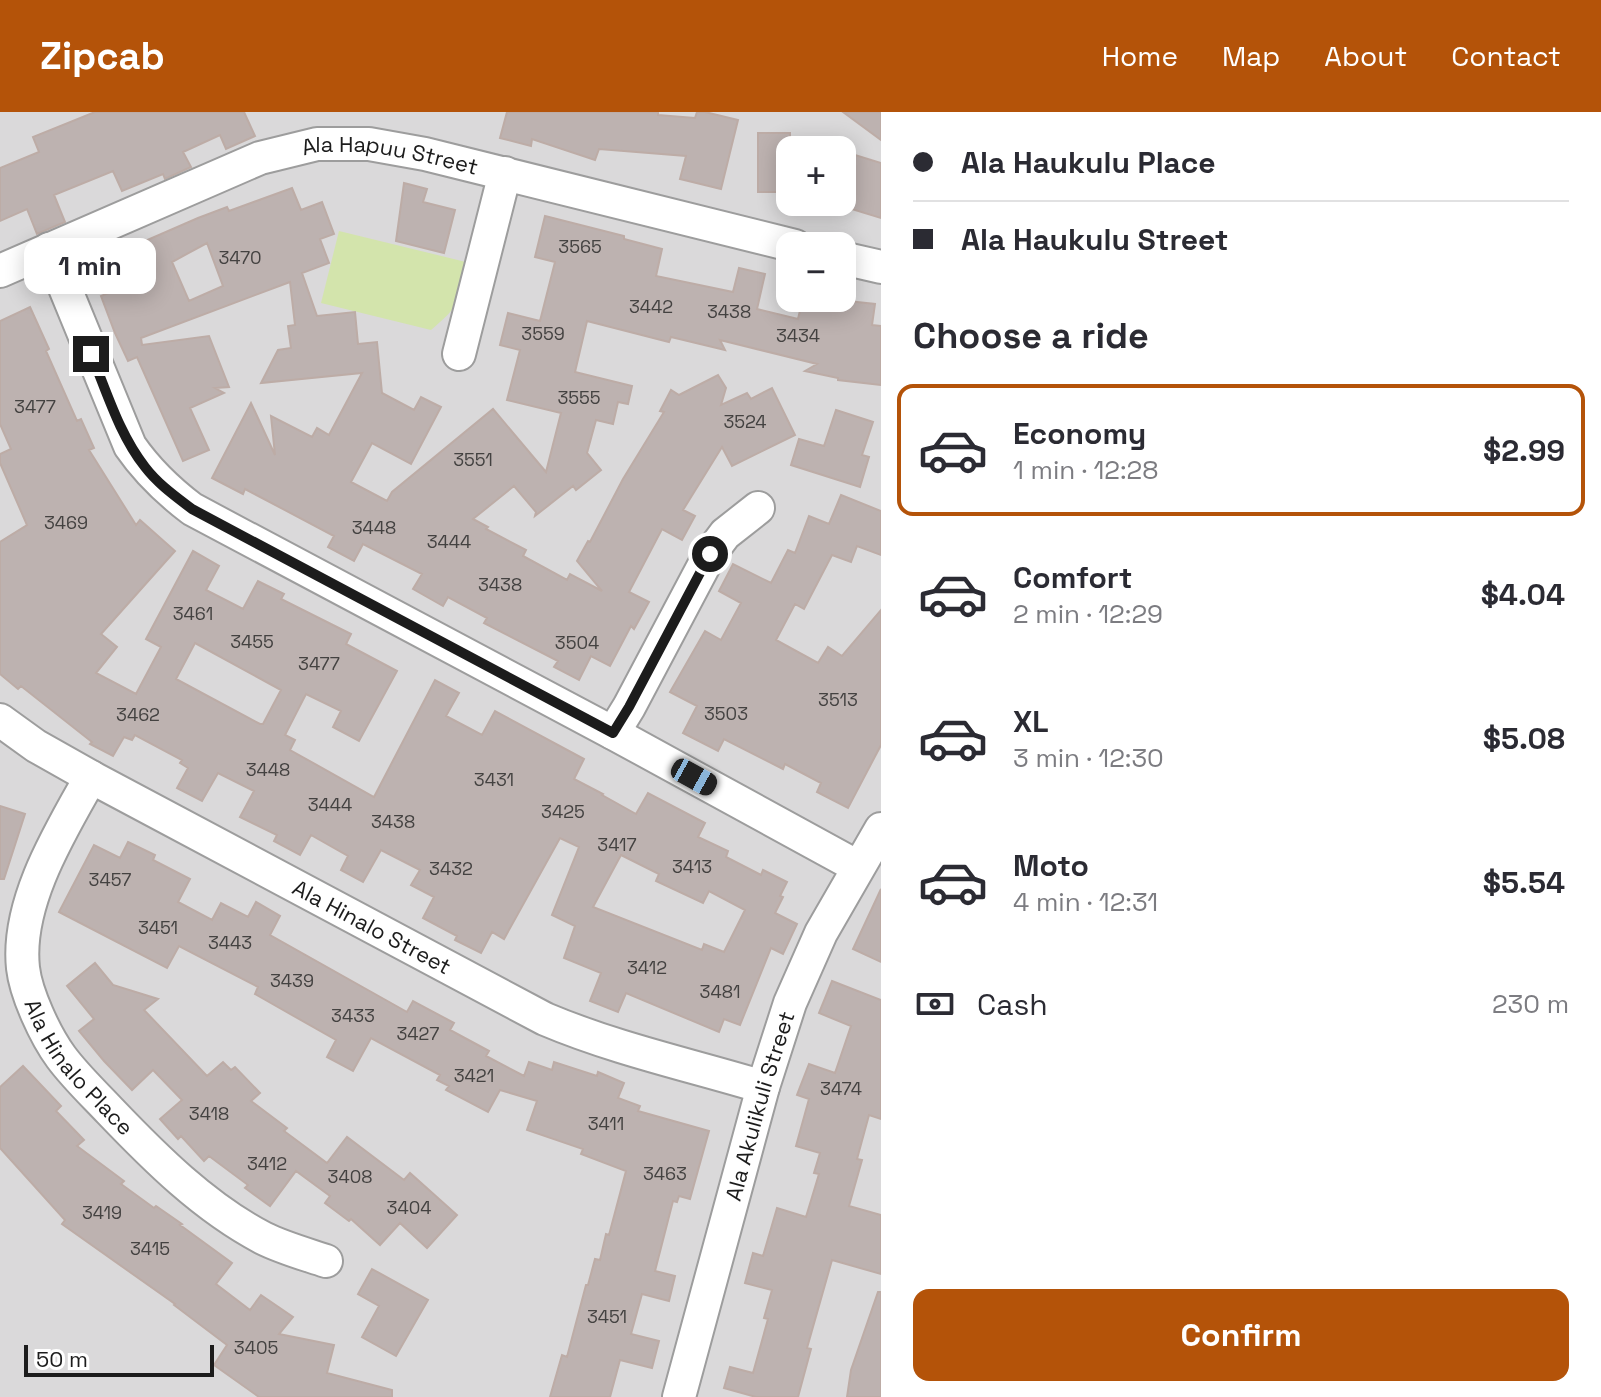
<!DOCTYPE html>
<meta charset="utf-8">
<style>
body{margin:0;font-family:"Space Grotesk",sans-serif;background:#f2f2f3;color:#2b2b33;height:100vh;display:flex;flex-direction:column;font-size:30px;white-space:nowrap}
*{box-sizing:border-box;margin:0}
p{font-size:26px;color:#7c7c81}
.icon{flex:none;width:44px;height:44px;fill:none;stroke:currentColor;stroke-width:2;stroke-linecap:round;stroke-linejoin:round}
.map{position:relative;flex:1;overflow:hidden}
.details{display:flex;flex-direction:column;background:#fff;width:720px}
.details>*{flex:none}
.banner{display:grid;align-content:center;height:176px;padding:0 32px;background:#fff}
.tools{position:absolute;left:776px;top:24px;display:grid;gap:16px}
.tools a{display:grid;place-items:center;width:80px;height:80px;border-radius:16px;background:#fff;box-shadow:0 4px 20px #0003;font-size:40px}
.scale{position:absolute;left:24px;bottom:20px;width:190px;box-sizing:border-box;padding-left:8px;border:4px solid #1c1c1c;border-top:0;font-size:22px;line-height:28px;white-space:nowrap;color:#1c1c1c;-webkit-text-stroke:6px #fff;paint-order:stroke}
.end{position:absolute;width:36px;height:36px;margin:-18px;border:10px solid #1c1c1c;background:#fff;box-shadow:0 0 0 4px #fff}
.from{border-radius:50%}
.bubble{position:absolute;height:56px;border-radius:16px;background:#fff;box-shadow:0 4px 20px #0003;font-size:26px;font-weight:800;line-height:56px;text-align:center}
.car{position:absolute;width:24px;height:48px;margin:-24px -12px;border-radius:10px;box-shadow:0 0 6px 2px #0007;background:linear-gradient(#222 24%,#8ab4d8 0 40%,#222 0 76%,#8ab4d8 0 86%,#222 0)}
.banner b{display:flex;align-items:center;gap:28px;height:76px;font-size:30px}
.banner b+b{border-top:2px solid #e1e1e2}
.banner i{width:20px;height:20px;background:#2b2b33}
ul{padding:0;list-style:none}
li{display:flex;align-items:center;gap:24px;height:132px;margin:0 16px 12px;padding:0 16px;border:4px solid transparent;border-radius:16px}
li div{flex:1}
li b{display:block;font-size:30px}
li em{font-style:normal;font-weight:800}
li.on{border-color:#b45309}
li>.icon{width:72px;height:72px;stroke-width:1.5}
h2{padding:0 32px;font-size:36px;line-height:96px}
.pay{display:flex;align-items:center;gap:20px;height:88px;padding:0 32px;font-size:30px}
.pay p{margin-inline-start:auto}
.cta{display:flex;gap:16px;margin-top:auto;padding:16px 32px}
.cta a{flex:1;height:92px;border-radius:16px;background:#b45309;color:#fff;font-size:32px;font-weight:800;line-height:92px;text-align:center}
header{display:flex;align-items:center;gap:48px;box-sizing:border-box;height:112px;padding:0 40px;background:#b45309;color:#fff}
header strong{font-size:38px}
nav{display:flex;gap:44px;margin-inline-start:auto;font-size:28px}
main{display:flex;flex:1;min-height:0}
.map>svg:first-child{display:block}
.residential{fill:#dad9da;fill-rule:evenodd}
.grass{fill:#d3e4ac}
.building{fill:#bdb2b0;stroke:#bdaca6;stroke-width:2;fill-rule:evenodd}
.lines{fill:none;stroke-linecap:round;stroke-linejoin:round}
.minor-casing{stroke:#9d9d9d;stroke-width:36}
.minor{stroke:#fff;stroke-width:32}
.route{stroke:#1c1c1c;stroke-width:10}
.labels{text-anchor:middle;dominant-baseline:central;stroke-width:8;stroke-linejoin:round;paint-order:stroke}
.number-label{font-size:18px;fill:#444241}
.street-label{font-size:22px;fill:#1c1c1c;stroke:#fff}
</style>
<header>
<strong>Zipcab</strong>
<nav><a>Home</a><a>Map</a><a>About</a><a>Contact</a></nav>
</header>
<main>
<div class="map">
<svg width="881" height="1285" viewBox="0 0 881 1285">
<rect width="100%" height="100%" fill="#ede7e3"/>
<path class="residential" d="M 0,0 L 881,0 L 881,1285 L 0,1285 ZM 790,38 L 842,38 L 842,90 L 790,90 ZM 790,134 L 842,134 L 842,186 L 790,186 Z"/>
<path class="grass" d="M 339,119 L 470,151 C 461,189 461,192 431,218 L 321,191 Z"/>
<path class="building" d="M 95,0 L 244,0 L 255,24 L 226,37 L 220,23 L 183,40 L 191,55 L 165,67 L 163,62 L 122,79 L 113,59 L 54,83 L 65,110 L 37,122 L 27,97 L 0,109 L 0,56 L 39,40 L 33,25 Z
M 507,0 L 658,0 L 658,3 L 695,6 L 697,0 L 705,0 L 738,8 L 721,77 L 680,67 L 686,44 L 599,37 L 595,48 L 532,27 L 531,34 L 500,26 Z
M 843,0 L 881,0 L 881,28 Z
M 758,21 L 790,21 L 790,80 L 758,80 Z
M 842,39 L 881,51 L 881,106 L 842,94 Z
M 404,71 L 427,77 L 423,90 L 455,98 L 444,141 L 396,129 Z
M 292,76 L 301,98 L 322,90 L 334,122 L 320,127 L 329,151 L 302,161 L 317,204 L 355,200 L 358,232 L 377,230 L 382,281 L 414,298 L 421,285 L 441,295 L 411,352 L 372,331 L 351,370 L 387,389 L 392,380 L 493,297 L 546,360 L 561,301 L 507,288 L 520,238 L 500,233 L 508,201 L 540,209 L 555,150 L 535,145 L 545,104 L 624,124 L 624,127 L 662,137 L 656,164 L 733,180 L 739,156 L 765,162 L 757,197 L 798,207 L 803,186 L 839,186 L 838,188 L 875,192 L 872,213 L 881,214 L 881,273 L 838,268 L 838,266 L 805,259 L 817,252 L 720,228 L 725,238 L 671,225 L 669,230 L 587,209 L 575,260 L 632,274 L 628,292 L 618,290 L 613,312 L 596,308 L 587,341 L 601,358 L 576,378 L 573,374 L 535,404 L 536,400 L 514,374 L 473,407 L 488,415 L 486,417 L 526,438 L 523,444 L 567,468 L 570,462 L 602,479 L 577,449 L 588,429 L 590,430 L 623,367 L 664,300 L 660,299 L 671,278 L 679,283 L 718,263 L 726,276 L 721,293 L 747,281 L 751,287 L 772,276 L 795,323 L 732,354 L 722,335 L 683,398 L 695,404 L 682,428 L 662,417 L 629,480 L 649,490 L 634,517 L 631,514 L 610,554 L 591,544 L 579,568 L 554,555 L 558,549 L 484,511 L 487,506 L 448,485 L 443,494 L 413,477 L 422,462 L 363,432 L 354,449 L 328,435 L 334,424 L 245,377 L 243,382 L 212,366 L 251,291 L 275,343 L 271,304 L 312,325 L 317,316 L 329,323 L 362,261 L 261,271 L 278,238 L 291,236 L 288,214 L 295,213 L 290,170 L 141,226 L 142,233 L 209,224 L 229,275 L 215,276 L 224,281 L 190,296 L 209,338 L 183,349 L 137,245 L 128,249 L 115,221 L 101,184 L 113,179 L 99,149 L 198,106 L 227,95 L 229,99 ZM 207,131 L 223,174 L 189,189 L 172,150 Z
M 30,195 L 49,237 L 46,239 L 77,309 L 81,307 L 94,336 L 89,338 L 136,413 L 140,408 L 175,439 L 101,522 L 117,535 L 96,561 L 136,582 L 161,535 L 146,527 L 193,439 L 219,454 L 206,478 L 243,497 L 258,469 L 284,482 L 281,487 L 351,522 L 346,532 L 397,559 L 359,629 L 333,615 L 341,599 L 306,582 L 285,623 L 295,628 L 290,638 L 374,685 L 435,568 L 459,581 L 446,604 L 482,623 L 495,599 L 584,647 L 574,667 L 603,682 L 602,683 L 636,702 L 648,681 L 705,711 L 698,725 L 728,739 L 726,745 L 761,763 L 763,758 L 787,770 L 780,784 L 783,785 L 775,801 L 797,812 L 783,842 L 771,836 L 740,913 L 724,907 L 719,920 L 626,881 L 618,900 L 590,889 L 601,861 L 564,846 L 575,814 L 552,803 L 579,735 L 560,726 L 504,827 L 492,820 L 481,841 L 455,828 L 457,824 L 423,806 L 434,785 L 411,773 L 420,758 L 381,738 L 363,770 L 341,758 L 348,744 L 311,723 L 300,743 L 274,729 L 277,723 L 240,705 L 254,679 L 218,661 L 202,689 L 177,676 L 188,656 L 180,651 L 182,648 L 135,623 L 132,628 L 124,625 L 113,644 L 90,632 L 92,630 L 21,574 L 18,577 L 0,562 L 0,430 L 27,413 L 0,351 L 0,342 L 11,337 L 0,312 L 0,209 ZM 195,531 L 281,578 L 263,612 L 260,612 L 176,567 ZM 621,743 L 659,762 L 656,769 L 703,791 L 709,779 L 745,798 L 724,840 L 704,832 L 702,838 L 593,795 Z
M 836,298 L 873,310 L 862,343 L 869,345 L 860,375 L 791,353 L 799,327 L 824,334 Z
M 841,383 L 881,399 L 881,443 L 857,434 L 851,450 L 832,443 L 804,497 L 795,492 L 776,528 L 818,551 L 828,535 L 842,544 L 881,498 L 881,633 L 848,696 L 817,680 L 821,671 L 785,652 L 783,657 L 724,627 L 718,639 L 683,621 L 697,594 L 670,580 L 705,519 L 721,528 L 741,491 L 719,479 L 733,452 L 771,471 L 788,438 L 795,441 L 809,404 L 829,412 Z
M 0,694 L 25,702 L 4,767 L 0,767 Z
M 128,730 L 155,743 L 153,748 L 190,767 L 178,790 L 212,808 L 221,791 L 248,805 L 256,790 L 280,804 L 270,823 L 407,900 L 413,889 L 454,911 L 450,918 L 489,939 L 486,944 L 524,964 L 529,950 L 552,958 L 554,950 L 597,964 L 598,960 L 624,971 L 618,986 L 640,994 L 638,999 L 709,1019 L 690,1087 L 679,1084 L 677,1090 L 673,1089 L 655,1159 L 675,1164 L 669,1189 L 642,1182 L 631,1222 L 659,1229 L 652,1256 L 620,1248 L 610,1285 L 550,1285 L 562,1243 L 567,1245 L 586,1173 L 588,1173 L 595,1147 L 600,1148 L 606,1122 L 609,1123 L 626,1059 L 581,1042 L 583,1037 L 527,1018 L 537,989 L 500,978 L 488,1000 L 446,978 L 449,974 L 437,968 L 440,963 L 371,926 L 353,959 L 327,945 L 336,928 L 255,882 L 258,875 L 179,834 L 167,856 L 59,800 L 94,733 L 120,746 Z
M 881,777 L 881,850 L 853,837 Z
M 95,851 L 113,873 L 158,887 L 144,898 L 207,964 L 223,950 L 231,958 L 235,955 L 260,981 L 251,989 L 287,1016 L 284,1019 L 327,1051 L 347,1025 L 404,1068 L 410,1061 L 457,1103 L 427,1136 L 400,1111 L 380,1133 L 351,1107 L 349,1109 L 325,1091 L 330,1084 L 296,1059 L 270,1094 L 245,1076 L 248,1073 L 209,1044 L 204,1049 L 181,1024 L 178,1027 L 160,1007 L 182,988 L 153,958 L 132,978 L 104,949 L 79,919 L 94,907 L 67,874 Z
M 832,869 L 881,888 L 881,1007 L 869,1003 L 857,1047 L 862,1048 L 849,1094 L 881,1103 L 881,1162 L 832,1148 L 807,1236 L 811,1237 L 798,1285 L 756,1285 L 724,1276 L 730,1255 L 753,1261 L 768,1207 L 764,1206 L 772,1178 L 745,1171 L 753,1141 L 763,1144 L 777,1096 L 806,1105 L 819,1062 L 814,1061 L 820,1041 L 796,1034 L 809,987 L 797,983 L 809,952 L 835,961 L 851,914 L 819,901 Z
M 23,954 L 61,994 L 56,999 L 84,1028 L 77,1034 L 124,1069 L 121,1072 L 154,1096 L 156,1094 L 182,1112 L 180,1113 L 232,1151 L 216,1172 L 250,1198 L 261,1183 L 293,1205 L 279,1222 L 334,1233 L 327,1261 L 392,1278 L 392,1285 L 259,1285 L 214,1253 L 227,1233 L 174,1193 L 175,1192 L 62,1112 L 65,1108 L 0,1036 L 0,975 Z
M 372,1157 L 428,1188 L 396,1244 L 362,1225 L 379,1194 L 358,1182 Z
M 878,1180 L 881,1180 L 881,1285 L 847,1285 L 851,1258 Z"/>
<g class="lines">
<defs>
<g id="minor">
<path d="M 49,137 L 130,334 C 148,360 167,378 192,397 L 613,621 L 858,755"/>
<path d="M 842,146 L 881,155"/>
<path id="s1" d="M 0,159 L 260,46 L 317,32 L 369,32 L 425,42 L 795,134"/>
<path d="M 459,242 L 505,61"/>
<path id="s2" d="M 0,608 L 36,634 L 91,665 L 545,907 C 616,937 690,953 763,975"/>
<path d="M 613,621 L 629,595 L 710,442 L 725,422 L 758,396"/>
<path id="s3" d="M 91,665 C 60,720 16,791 23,856 C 26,882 45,923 61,945 C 75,964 93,981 110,999 C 155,1046 204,1095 263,1126 C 283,1136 305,1142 326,1149"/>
<path id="s4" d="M 679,1285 L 763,975 L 790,891 L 821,821 L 881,717"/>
</g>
</defs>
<use href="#minor" class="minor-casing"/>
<use href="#minor" class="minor"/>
</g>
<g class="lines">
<path class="route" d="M 91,242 C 107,280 119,322 145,355 C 158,372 175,384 192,397 L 613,621 L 629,595 L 710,442"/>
</g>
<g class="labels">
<g class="number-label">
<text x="580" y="134">3565</text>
<text x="240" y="145">3470</text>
<text x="651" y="194">3442</text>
<text x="729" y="199">3438</text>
<text x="543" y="221">3559</text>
<text x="798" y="223">3434</text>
<text x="579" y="285">3555</text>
<text x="35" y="294">3477</text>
<text x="745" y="309">3524</text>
<text x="473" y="347">3551</text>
<text x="66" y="410">3469</text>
<text x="374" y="415">3448</text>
<text x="449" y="429">3444</text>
<text x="500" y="472">3438</text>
<text x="193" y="501">3461</text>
<text x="252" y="529">3455</text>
<text x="577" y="530">3504</text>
<text x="319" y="551">3477</text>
<text x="838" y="587">3513</text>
<text x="726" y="601">3503</text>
<text x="138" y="602">3462</text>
<text x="268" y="657">3448</text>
<text x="494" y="667">3431</text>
<text x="330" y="692">3444</text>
<text x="563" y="699">3425</text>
<text x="393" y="709">3438</text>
<text x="617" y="732">3417</text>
<text x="692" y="754">3413</text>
<text x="451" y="756">3432</text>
<text x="110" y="767">3457</text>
<text x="158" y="815">3451</text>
<text x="230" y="830">3443</text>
<text x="647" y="855">3412</text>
<text x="292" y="868">3439</text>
<text x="720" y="879">3481</text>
<text x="353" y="903">3433</text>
<text x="418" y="921">3427</text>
<text x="474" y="963">3421</text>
<text x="841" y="976">3474</text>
<text x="209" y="1001">3418</text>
<text x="606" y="1011">3411</text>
<text x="267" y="1051">3412</text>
<text x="665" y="1061">3463</text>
<text x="350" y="1064">3408</text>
<text x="409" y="1095">3404</text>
<text x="102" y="1100">3419</text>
<text x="150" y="1136">3415</text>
<text x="607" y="1204">3451</text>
<text x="256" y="1235">3405</text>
</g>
<g class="street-label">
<text stroke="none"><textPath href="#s1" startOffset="416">Ala Hapuu Street</textPath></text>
<text stroke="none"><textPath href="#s2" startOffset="426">Ala Hinalo Street</textPath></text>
<text stroke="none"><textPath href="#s3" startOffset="322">Ala Hinalo Place</textPath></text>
<text stroke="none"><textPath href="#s4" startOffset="302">Ala Akulikuli Street</textPath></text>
</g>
</g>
</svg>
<div class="tools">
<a>+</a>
<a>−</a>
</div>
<div class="scale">50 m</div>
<i class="end from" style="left:710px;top:442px"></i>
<i class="end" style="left:91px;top:242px"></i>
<div class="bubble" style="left:24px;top:126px;width:132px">1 min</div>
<i class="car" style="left:694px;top:665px;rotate:119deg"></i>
</div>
<section class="details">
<div class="banner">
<b><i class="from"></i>Ala Haukulu Place</b>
<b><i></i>Ala Haukulu Street</b>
</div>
<h2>Choose a ride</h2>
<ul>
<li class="on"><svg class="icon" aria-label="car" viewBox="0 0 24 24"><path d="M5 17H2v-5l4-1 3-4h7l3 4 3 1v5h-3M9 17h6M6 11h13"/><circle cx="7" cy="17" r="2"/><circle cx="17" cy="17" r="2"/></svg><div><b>Economy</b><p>1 min · 12:28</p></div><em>$2.99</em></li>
<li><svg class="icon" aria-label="car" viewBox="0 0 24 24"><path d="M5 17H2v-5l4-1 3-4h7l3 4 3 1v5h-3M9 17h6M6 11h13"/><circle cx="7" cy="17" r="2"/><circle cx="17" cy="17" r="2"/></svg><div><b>Comfort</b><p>2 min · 12:29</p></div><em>$4.04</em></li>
<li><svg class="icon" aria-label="car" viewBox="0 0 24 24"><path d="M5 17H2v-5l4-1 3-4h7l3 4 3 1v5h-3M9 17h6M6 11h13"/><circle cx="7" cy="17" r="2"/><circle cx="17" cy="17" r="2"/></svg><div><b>XL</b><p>3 min · 12:30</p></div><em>$5.08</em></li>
<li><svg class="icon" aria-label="car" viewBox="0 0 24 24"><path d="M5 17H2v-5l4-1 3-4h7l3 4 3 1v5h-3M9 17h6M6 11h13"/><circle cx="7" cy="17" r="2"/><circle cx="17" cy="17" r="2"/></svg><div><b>Moto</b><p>4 min · 12:31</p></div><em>$5.54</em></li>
</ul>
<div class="pay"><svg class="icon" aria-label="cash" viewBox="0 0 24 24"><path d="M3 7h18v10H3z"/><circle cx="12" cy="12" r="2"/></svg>Cash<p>230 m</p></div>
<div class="cta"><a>Confirm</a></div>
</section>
</main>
